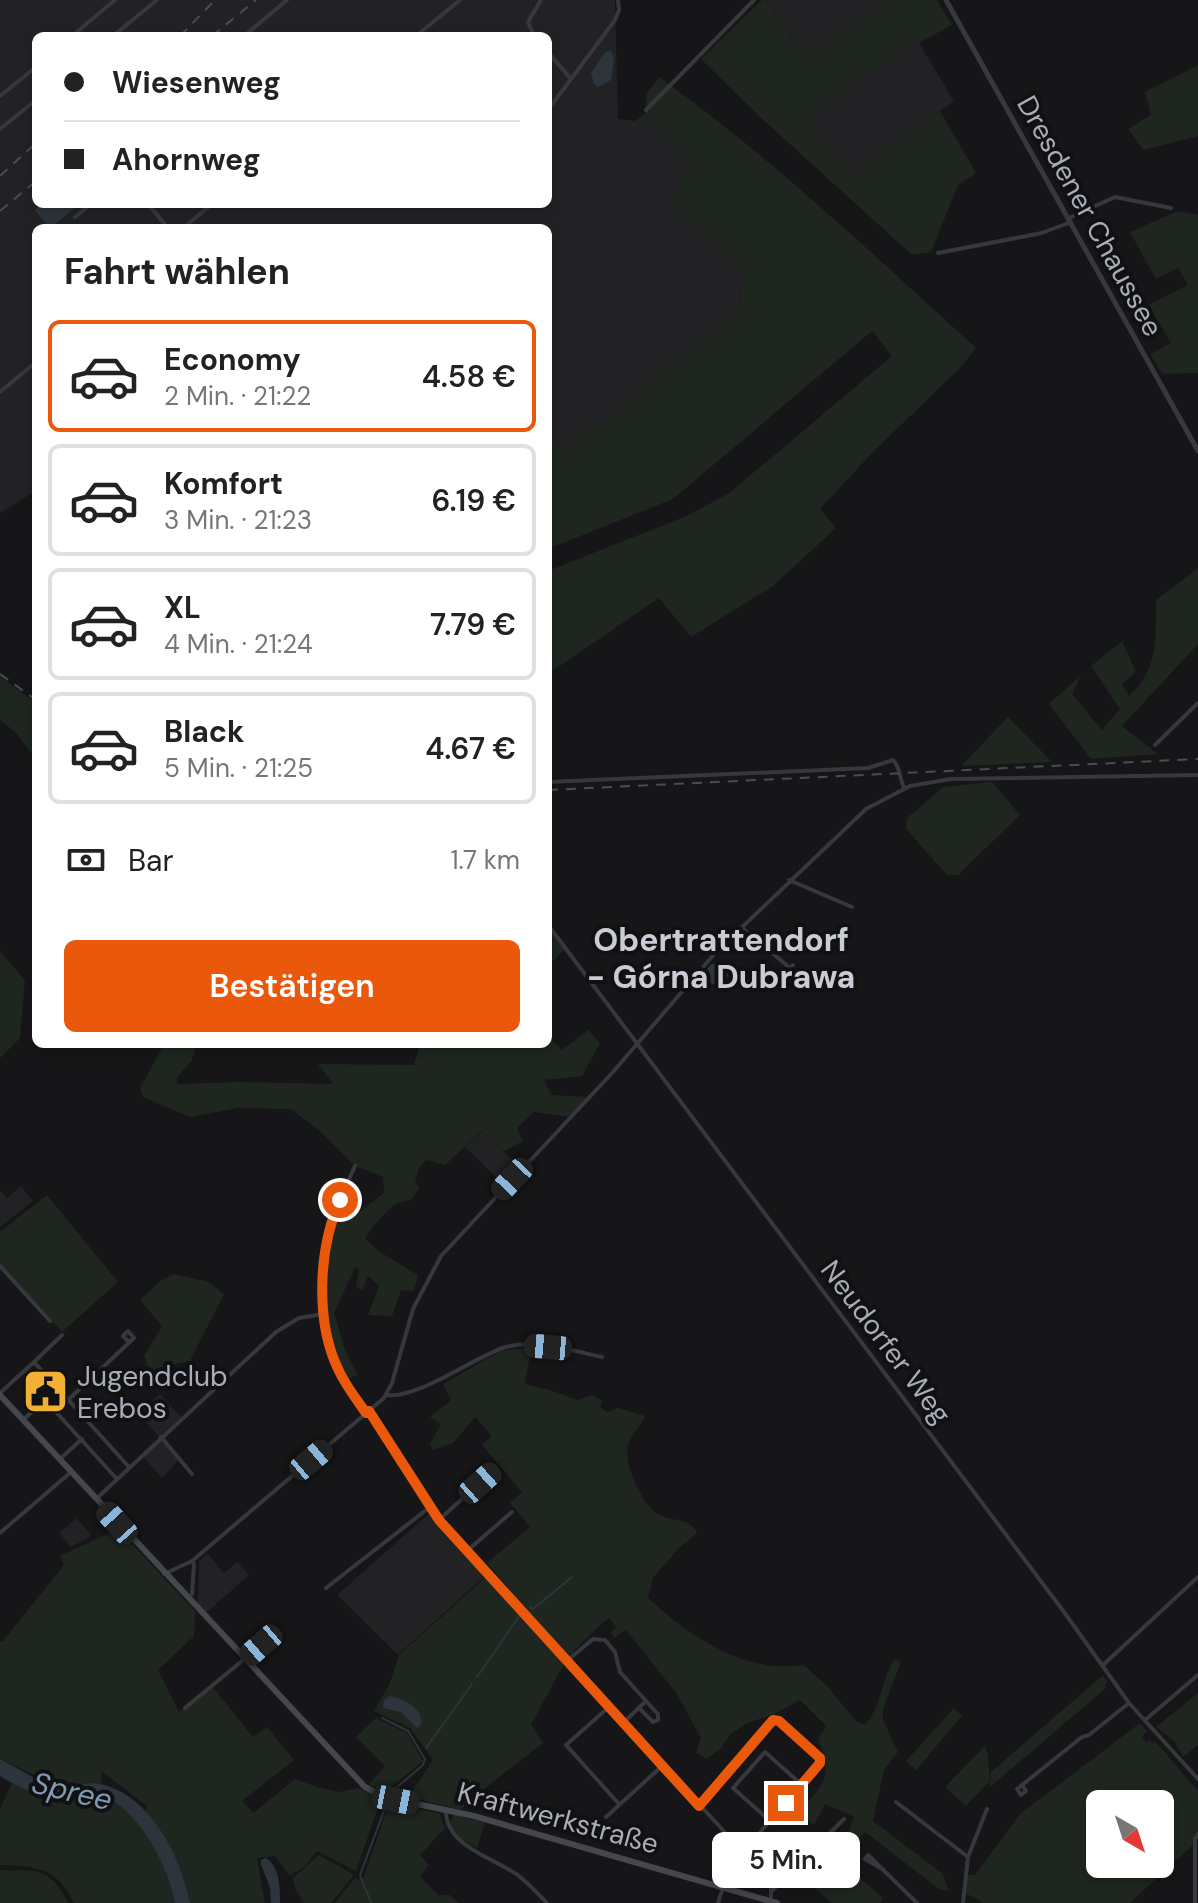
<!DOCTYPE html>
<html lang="de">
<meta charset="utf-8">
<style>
body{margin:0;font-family:"DM Sans",sans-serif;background:#f6f6f6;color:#222;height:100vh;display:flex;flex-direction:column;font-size:30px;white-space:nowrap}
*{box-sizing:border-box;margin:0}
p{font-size:26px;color:#767676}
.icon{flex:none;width:44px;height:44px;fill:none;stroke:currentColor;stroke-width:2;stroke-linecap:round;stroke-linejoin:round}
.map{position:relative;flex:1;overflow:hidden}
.side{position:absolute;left:32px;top:224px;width:520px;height:824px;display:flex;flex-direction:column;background:#fff;border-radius:12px;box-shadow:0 4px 12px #0003}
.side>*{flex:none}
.top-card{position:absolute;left:32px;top:32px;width:520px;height:176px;border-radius:12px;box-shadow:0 4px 12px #0003;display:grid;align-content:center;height:176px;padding:0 32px;background:#fff}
.needle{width:52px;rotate:141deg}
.buttons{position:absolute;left:1086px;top:1790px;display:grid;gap:16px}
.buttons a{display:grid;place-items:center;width:88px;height:88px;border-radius:12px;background:#fff;box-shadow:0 4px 12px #0003;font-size:40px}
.end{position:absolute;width:36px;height:36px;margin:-18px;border:10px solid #ea580c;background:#fff;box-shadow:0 0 0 4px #fff}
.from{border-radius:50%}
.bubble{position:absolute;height:56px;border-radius:12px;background:#fff;box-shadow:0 4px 12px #0003;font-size:26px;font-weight:600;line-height:56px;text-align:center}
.car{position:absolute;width:24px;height:48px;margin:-24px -12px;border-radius:10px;box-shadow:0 0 6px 2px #0007;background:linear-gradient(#222 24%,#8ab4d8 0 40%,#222 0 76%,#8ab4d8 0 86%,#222 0)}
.top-card b{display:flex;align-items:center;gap:28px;height:76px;font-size:30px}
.top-card b+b{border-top:2px solid #e0e0e0}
.top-card i{width:20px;height:20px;background:#222}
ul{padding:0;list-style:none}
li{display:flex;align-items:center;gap:24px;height:112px;margin:0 16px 12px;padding:0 16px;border:4px solid #e0e0e0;border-radius:12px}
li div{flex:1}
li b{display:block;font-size:30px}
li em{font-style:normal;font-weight:600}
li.on{border-color:#ea580c}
li>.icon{width:72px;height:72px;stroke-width:1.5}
h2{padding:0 32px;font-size:36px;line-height:96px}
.pay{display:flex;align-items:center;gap:20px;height:88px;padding:0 32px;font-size:30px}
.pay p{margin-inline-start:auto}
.button{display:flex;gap:16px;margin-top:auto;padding:16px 32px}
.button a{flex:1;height:92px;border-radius:12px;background:#ea580c;color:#fff;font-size:32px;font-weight:600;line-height:92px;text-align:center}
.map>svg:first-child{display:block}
.built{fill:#222225;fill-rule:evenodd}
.green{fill:#1e261f;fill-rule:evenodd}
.water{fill:#2c353c}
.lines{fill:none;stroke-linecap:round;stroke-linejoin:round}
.stream{stroke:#2c353c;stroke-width:2}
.minor{stroke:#37383d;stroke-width:4}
.tertiary{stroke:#37383d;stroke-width:5}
.secondary{stroke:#45474d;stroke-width:6}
.rail{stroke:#4a4c52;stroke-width:2;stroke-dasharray:10 8;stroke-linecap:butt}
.route{stroke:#ea580c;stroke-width:10}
.labels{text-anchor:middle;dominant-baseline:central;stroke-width:8;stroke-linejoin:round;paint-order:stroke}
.street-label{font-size:28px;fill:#a8adb8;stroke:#111113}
.poi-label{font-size:28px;fill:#a8adb8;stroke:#111113;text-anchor:start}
.water-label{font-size:30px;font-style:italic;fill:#7f9bb3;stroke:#111113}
.quarter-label{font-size:32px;font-weight:bold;fill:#c9ccd4;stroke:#111113}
</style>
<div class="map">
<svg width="1198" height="1903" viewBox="0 0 1198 1903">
<rect width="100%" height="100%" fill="#161618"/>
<path class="built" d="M 0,0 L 615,0 L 618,119 L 635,121 L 645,114 L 690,163 L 678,171 L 681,188 L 678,197 L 687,223 L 707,228 L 748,279 L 740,286 L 741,307 L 644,389 L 564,451 L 548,432 L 548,228 L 36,228 L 36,491 L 0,513 ZM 36,36 L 548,36 L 548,204 L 36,204 Z
M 765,0 L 886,0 L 817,50 L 796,45 Z
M 916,38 L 954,101 L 849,176 L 807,118 Z
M 483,1131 L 521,1168 L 504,1185 L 465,1147 Z
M 21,1186 L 33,1201 L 0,1227 L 0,1190 L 7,1198 Z
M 160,1394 L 181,1417 L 159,1437 L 138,1413 Z
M 161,1439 L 179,1460 L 162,1478 L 143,1457 Z
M 431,1512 L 487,1574 L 398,1655 L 337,1595 Z
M 77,1518 L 92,1536 L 71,1547 L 59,1533 Z
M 208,1554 L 224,1573 L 237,1562 L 249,1575 L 206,1613 L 198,1605 L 199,1561 Z"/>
<path class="green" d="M 762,0 L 765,0 L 796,45 L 817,50 L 886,0 L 937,0 L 952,25 L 919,43 L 916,38 L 807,118 L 849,176 L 940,111 L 976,173 L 958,185 L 931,252 L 912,255 L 760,117 L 701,59 Z
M 1198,65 L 1198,136 L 1143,150 L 1128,129 L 1151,115 L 1145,92 Z
M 659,77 C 772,158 873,254 976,348 L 962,366 L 873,452 L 820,509 L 836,528 L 773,586 L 691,637 L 659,598 L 548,674 L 548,571 L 684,517 L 728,494 L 892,356 L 872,331 L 673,499 L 548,549 L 548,432 L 564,450 L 644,389 L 741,307 L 740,286 L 747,278 L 707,229 L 687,223 L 672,204 L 680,188 L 678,171 L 690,163 L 645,114 L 647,93 Z
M 1178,211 L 1198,215 L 1198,373 L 1162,374 L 1150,354 L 1171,343 L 1148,305 L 1188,285 L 1178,268 L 1156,279 L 1130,232 Z
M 1198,568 L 1198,644 L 1122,726 L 1158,754 L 1091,759 L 1049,704 L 1081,675 L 1072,694 L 1102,730 L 1120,709 L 1091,666 L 1122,641 L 1136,672 L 1122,684 L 1129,696 C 1160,666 1155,640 1156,600 Z
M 0,676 L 36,703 L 36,760 L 17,734 L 0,719 Z
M 1008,717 L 1052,762 L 961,766 Z
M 992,782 L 1020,815 L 958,875 L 947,875 L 906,829 L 907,818 L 943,787 Z
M 548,928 L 564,950 L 548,966 Z
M 0,951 L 25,980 L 20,1038 L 0,1058 Z
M 588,1030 L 600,1043 L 582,1076 L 544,1080 L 552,1095 L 588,1097 L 569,1117 L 534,1112 L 517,1128 L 523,1141 L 504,1151 L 482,1131 L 445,1165 L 426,1160 L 419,1168 L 415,1183 L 420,1187 L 411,1200 C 389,1202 378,1221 365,1238 L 380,1252 L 418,1275 L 414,1291 L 401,1290 L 392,1316 L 368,1315 L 379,1286 L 368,1276 L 362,1291 L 356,1286 L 359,1269 L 355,1268 L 334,1313 L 345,1350 L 358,1375 L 345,1380 C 315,1325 321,1261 343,1204 L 345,1203 L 359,1212 L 384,1193 L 383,1177 L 355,1166 L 322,1133 L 291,1109 L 238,1108 L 190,1117 L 143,1097 L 140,1088 L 164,1044 L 197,1044 L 192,1060 L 176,1079 L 178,1084 L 238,1082 L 333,1084 L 318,1064 L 414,1065 L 420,1044 L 548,1044 L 548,1036 L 562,1050 Z
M 47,1195 L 118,1282 L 62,1332 L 0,1265 L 0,1232 Z
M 174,1274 L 209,1282 L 224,1294 L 190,1361 L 166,1366 L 166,1376 L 154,1386 L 144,1356 L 162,1326 L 140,1300 L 160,1281 Z
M 528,1348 L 531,1349 L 525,1384 L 550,1390 L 577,1400 C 589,1399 588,1390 602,1401 L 600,1407 L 607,1412 L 618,1408 L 645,1416 C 641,1426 632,1433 629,1443 C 621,1461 643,1506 659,1515 C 673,1522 690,1517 697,1533 L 679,1548 L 653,1578 L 648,1598 C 691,1637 744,1674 804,1665 L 828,1687 L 856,1721 L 864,1725 C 881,1711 881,1677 895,1659 L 901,1662 L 883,1709 L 883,1720 L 898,1752 L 884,1770 L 873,1821 L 942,1873 L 949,1891 L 939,1889 L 865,1832 L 853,1844 L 849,1830 L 854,1817 L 825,1804 L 814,1825 L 797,1814 C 822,1786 835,1778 818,1739 L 826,1726 L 800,1700 L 774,1714 L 745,1724 L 730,1735 L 721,1748 L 707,1759 L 696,1753 L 701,1738 L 677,1694 L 626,1630 L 614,1638 L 611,1632 L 616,1627 L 609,1618 C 593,1630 583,1644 567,1657 L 487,1563 L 530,1527 L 510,1503 L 522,1492 L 482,1445 L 492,1436 L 475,1417 L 453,1443 L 433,1450 L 430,1444 L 441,1424 L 430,1417 L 451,1400 L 443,1384 L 501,1351 Z
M 118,1529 L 195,1611 L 194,1636 L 158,1670 L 179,1712 L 212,1686 L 253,1737 L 267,1727 L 294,1760 L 242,1801 L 253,1813 L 295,1779 L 320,1788 L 340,1792 L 358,1788 L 381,1799 L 356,1871 L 317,1851 L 305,1866 L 290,1876 L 275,1856 L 257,1858 L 265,1903 L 190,1903 C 184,1867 167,1838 145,1811 L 147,1806 L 101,1771 L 102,1784 L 58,1786 L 0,1759 L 0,1641 L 3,1641 L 64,1565 L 60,1556 Z
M 487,1576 L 565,1662 L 531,1725 L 543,1743 L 465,1804 L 462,1810 L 408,1797 L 433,1760 L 410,1728 L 374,1711 L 390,1683 L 399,1655 Z
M 1103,1675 L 1108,1681 L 1105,1684 L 1107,1687 L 990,1787 L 991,1772 Z
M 1198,1693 L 1198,1745 L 1183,1757 L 1174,1741 L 1156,1727 Z
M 954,1708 L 962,1716 L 916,1770 L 906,1761 Z
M 376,1718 L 407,1733 L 423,1761 L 384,1793 L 369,1784 L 385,1766 L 356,1737 Z
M 1140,1723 L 1147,1732 L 1142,1736 L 1146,1743 L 1150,1740 L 1152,1743 L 1156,1742 L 1198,1791 L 1198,1833 L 1193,1845 L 1130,1903 L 984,1903 L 965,1893 L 967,1875 L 975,1875 L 1020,1814 ZM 1100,1804 L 1160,1804 L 1160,1864 L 1100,1864 Z
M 985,1746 L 988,1754 L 990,1781 L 966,1806 L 945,1787 Z
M 12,1783 C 23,1788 36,1795 47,1797 C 65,1800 86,1793 104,1797 C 138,1806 170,1871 175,1903 L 74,1903 C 55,1866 39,1867 0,1865 L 0,1809 Z
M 389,1804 L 439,1813 L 445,1828 L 420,1855 L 429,1865 L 420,1876 L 438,1895 L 450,1895 L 459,1903 L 335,1903 L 355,1878 L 363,1879 Z
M 453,1814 L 485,1823 L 477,1848 L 458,1837 L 450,1824 Z
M 319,1855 L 354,1875 L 331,1903 L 304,1903 L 295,1888 L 293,1878 Z
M 839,1860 L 883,1898 L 880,1903 L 832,1903 L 813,1887 Z
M 0,1870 C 41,1871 47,1866 69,1903 L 0,1903 Z"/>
<path class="water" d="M 611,51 L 614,58 L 611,80 L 598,87 L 594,84 L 591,73 L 605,52 Z
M 42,204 L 80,204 L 50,228 L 35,210 Z
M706 974a11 11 0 1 1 22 0a11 11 0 1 1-22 0Z
M 389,1696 C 405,1699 420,1706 422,1723 L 417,1728 L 401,1712 L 383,1708 L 384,1701 Z
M 0,1759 C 18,1768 37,1782 57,1786 C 70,1788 86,1781 100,1784 C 150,1794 182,1858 190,1903 L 175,1903 C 170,1870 139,1810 106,1798 C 93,1794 77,1798 63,1798 C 41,1799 18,1787 0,1776 Z
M 266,1858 C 280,1868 280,1886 280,1903 L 271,1903 L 270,1888 L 261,1864 L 261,1860 Z"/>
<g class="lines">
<path class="stream" d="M 530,1607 L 533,1609 L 572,1577
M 477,1677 L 520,1615
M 382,1718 L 408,1731 L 425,1759 L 423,1765 L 390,1793
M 426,1748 L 472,1684
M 371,1903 L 360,1875 L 387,1803"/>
<path class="minor" d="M 72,36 L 115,0
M 113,36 L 157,0
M 244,36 L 287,0
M 416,36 L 460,0
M 534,36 L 528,22 L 541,0
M 548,52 L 571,79
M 0,96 L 36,67
M 548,110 L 615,20 L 619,10 L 618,0
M 646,110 L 754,0
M 0,129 L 36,100
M 148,204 L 168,228
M 75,217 L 91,204
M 1069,218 L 1115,197 L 1171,208
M 183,228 L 212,204
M 938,253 L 1042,233 L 1071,222
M 0,392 L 36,362
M 1155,745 L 1198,703
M 548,782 L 868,768 L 893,760 C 900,766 899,778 904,787
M 789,880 L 852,907
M 548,925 L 1064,1612 L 1129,1703 L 1198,1779
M 741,927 L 790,968 L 793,965
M 355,1166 C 325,1229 307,1305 339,1371 C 346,1386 357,1400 366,1413
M 0,1266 L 50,1321
M 34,1362 L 62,1335
M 0,1393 L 34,1362 L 129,1467
M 388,1395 C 417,1399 473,1358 503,1348 C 532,1338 573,1351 602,1357
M 69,1399 L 134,1338 L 128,1331 L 123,1336 L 129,1342
M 45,1400 L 117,1479
M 369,1411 L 439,1520 L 753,1863 L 771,1885 L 771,1900
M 24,1419 L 58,1388
M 161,1437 L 192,1474
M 60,1459 L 82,1439
M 96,1499 L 276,1332 L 299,1318 L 322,1314
M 439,1520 L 496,1468
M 0,1533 L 71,1472
M 468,1550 L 512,1512
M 192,1561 L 194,1564 L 192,1594
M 164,1574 L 192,1561 L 384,1398 L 392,1383 L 413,1309 L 441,1256 L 613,1072 L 716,952 L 866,809 L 910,786 L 951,779 L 1198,775
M 326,1588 L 430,1507
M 568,1660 L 593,1639 L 605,1640 L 615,1652 L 620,1672 L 646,1701 L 624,1722
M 1103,1665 L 1198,1577
M 610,1706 L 566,1745 L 619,1804
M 185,1708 L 277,1632
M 639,1708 L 653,1722 L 658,1720 L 658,1714 L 646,1701
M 1145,1720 L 1198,1675
M 1022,1785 L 1026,1791 L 1021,1795 L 1017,1789 L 1082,1737 L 1089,1735 L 1129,1703
M 896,1802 L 968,1857 L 963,1903
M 699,1806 L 773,1720 L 779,1721 L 820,1758 L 820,1763 L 743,1852
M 446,1811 C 446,1847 495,1858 519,1876 C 529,1884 538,1894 547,1903
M 606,1817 L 663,1765
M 769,1820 L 733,1788 L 765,1752 L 802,1785
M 968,1857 L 987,1809
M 884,1870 L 865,1859 L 868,1855 L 917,1903
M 773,1890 L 844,1819
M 718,1903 L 723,1887
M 1195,1903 L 1195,1839 L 1198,1834"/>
<path class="tertiary" d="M 946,0 L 1198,451"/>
<path class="secondary" d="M 0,1395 L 365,1787 L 384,1797 L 474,1816 L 777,1903"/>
<path class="rail" d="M 180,36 L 215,0
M 212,36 L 256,0
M 0,176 L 36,143
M 0,211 L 36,181
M 0,674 L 36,700
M 548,790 L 1198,759"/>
</g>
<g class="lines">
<path class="route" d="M 340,1200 C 318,1249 315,1323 339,1371 C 346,1386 357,1400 366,1413 L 369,1411 L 439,1520 L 699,1806 L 773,1720 L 779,1721 L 820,1758 L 820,1763 L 786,1803"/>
</g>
<defs>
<symbol id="civic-square" viewBox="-11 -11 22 22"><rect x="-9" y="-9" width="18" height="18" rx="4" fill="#f2b134" stroke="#111113"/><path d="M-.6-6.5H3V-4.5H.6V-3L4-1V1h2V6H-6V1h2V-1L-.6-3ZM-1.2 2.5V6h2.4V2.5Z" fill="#111"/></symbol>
</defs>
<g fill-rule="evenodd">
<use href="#civic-square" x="20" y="1366" width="51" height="51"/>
</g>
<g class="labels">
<g class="street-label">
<text transform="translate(1090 216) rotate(61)">Dresdener Chaussee</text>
<text transform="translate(886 1342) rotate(53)">Neudorfer Weg</text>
<text transform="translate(558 1818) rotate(15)">Kraftwerkstraße</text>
</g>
<g class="poi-label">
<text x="77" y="1376">Jugendclub<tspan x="77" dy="32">Erebos</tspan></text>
</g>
<g class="water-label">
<text transform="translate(72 1791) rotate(13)">Spree</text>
</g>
<g class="quarter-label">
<text x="721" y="940">Obertrattendorf<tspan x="721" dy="37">- Górna Dubrawa</tspan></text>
</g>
</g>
</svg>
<div class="buttons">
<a><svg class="needle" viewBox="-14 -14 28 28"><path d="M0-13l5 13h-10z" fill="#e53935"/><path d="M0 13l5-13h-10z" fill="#767676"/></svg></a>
</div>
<i class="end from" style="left:340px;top:1200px"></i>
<i class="end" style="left:786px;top:1803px"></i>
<div class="bubble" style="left:712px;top:1832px;width:148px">5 Min.</div>
<i class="car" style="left:512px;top:1179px;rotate:223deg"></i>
<i class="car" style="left:548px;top:1347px;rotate:275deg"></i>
<i class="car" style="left:311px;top:1460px;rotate:50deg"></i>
<i class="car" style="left:480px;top:1483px;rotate:48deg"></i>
<i class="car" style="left:117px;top:1523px;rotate:318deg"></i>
<i class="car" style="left:261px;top:1645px;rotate:229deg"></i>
<i class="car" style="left:396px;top:1800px;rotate:101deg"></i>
<div class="top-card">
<b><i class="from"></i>Wiesenweg</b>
<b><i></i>Ahornweg</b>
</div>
<section class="side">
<h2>Fahrt wählen</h2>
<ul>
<li class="on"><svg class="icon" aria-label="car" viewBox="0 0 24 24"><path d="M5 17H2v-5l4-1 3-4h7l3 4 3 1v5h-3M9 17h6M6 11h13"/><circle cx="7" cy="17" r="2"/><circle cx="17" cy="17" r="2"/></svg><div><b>Economy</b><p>2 Min. · 21:22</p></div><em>4.58 €</em></li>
<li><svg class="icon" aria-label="car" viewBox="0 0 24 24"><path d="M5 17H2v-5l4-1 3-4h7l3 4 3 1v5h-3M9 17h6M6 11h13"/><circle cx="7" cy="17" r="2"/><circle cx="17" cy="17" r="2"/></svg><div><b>Komfort</b><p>3 Min. · 21:23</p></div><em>6.19 €</em></li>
<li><svg class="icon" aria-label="car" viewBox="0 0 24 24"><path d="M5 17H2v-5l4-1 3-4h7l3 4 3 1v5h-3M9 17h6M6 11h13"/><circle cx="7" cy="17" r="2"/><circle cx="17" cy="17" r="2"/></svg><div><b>XL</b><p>4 Min. · 21:24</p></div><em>7.79 €</em></li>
<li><svg class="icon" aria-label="car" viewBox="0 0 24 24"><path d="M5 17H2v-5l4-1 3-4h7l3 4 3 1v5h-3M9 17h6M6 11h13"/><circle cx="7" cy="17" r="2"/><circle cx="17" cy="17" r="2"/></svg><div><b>Black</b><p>5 Min. · 21:25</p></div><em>4.67 €</em></li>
</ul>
<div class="pay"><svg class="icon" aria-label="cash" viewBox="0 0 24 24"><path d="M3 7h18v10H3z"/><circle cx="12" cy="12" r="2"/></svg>Bar<p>1.7 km</p></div>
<div class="button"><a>Bestätigen</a></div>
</section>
</div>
